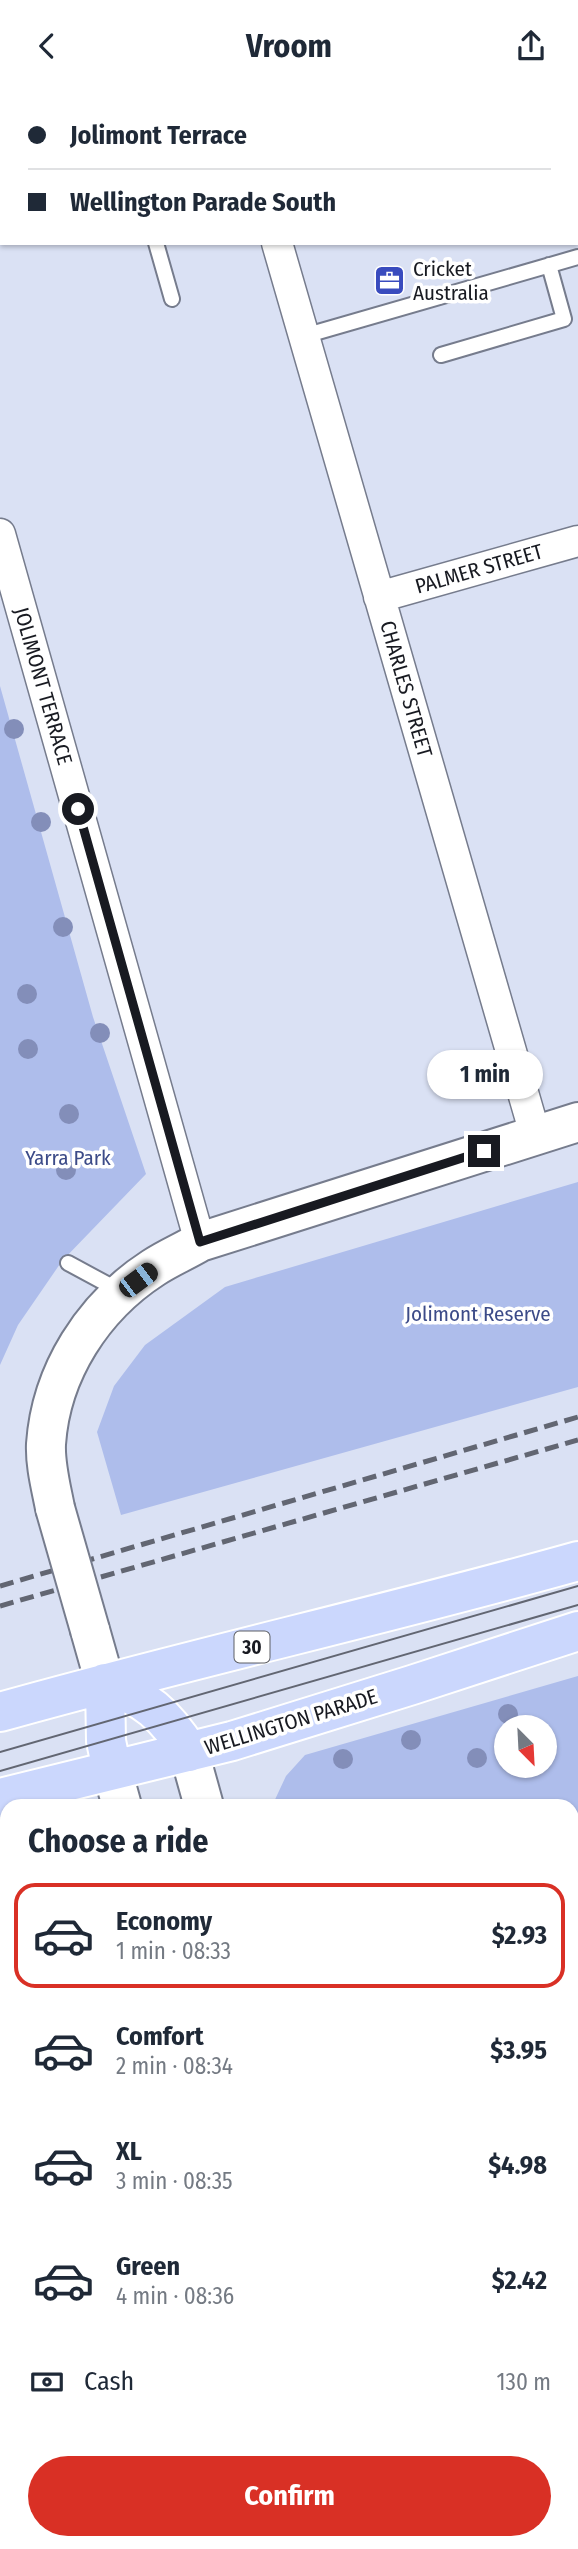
<!DOCTYPE html>
<meta charset="utf-8">
<style>
body{margin:0;font-family:"Fira Sans Condensed",sans-serif;background:#f6f6f7;color:#1f2937;height:100vh;display:flex;flex-direction:column;font-size:26px;white-space:nowrap}
*{box-sizing:border-box;margin:0}
p{font-size:23px;color:#747a83}
.icon{flex:none;width:38px;height:38px;fill:none;stroke:currentColor;stroke-width:2;stroke-linecap:round;stroke-linejoin:round}
.map{position:relative;flex:1;overflow:hidden}
.side{position:absolute;left:0px;top:1708px;width:579px;height:751px;display:flex;flex-direction:column;background:#fff;border-radius:21px 21px 0 0;box-shadow:0 2px 5px #0004}
.side>*{flex:none}
.hud{position:absolute;left:0px;top:0px;width:579px;height:154px;box-shadow:0 2px 5px #0004;display:grid;align-content:center;height:154px;padding:0 28px;background:#fff}
.needle{width:46px;rotate:156deg}
.buttons{position:absolute;left:494px;top:1624px;display:grid;gap:14px}
.buttons a{display:grid;place-items:center;width:63px;height:63px;border-radius:50%;background:#fff;box-shadow:0 2px 5px #0004;font-size:35px}
.end{position:absolute;width:32px;height:32px;margin:-16px;border:9px solid #181a21;background:#fff;box-shadow:0 0 0 4px #fff}
.from{border-radius:50%}
.bubble{position:absolute;height:49px;border-radius:24px;background:#fff;box-shadow:0 2px 5px #0004;font-size:23px;font-weight:700;line-height:49px;text-align:center}
.car{position:absolute;width:21px;height:42px;margin:-21px -10px;border-radius:9px;box-shadow:0 0 5px 2px #0007;background:linear-gradient(#222 24%,#8ab4d8 0 40%,#222 0 76%,#8ab4d8 0 86%,#222 0)}
.hud b{display:flex;align-items:center;gap:24px;height:66px;font-size:26px}
.hud b+b{border-top:2px solid #e0e1e3}
.hud i{width:18px;height:18px;background:#1f2937}
ul{padding:0;list-style:none}
li{display:flex;align-items:center;gap:21px;height:105px;margin:0 14px 10px;padding:0 14px;border:4px solid transparent;border-radius:21px}
li div{flex:1}
li b{display:block;font-size:26px}
li em{font-style:normal;font-weight:700}
li.active{border-color:#d93025}
li>.icon{width:63px;height:63px;stroke-width:1.5}
h2{padding:0 28px;font-size:32px;line-height:84px}
.pay{display:flex;align-items:center;gap:18px;height:77px;padding:0 28px;font-size:26px}
.pay p{margin-inline-start:auto}
.primary-button{display:flex;gap:14px;margin-top:auto;padding:14px 28px}
.primary-button a{flex:1;height:80px;border-radius:42px;background:#d93025;color:#fff;font-size:28px;font-weight:700;line-height:80px;text-align:center}
header{display:flex;justify-content:space-between;align-items:center;height:91px;padding:0 28px;background:#fff;font-size:32px;font-weight:700}
.map>svg:first-child{display:block}
.green{fill:#aebdeb;fill-rule:evenodd}
.lines{fill:none;stroke-linecap:round;stroke-linejoin:round}
.lane-casing{stroke:#767c8d;stroke-width:18}
.street-casing{stroke:#767c8d;stroke-width:33}
.secondary-casing{stroke:#767c8d;stroke-width:42}
.primary-casing{stroke:#fff;stroke-width:42}
.lane{stroke:#fff;stroke-width:14}
.street{stroke:#fff;stroke-width:30}
.secondary{stroke:#fff;stroke-width:38}
.primary{stroke:#cbd7fd;stroke-width:38}
.tram{stroke:#626672;stroke-width:2}
.rail{stroke:#626672;stroke-width:5;stroke-dasharray:14 7;stroke-linecap:butt}
.secondary-bridge-casing{stroke:#767c8d;stroke-width:42;stroke-linecap:butt}
.secondary-bridge{stroke:#fff;stroke-width:38}
.tree{fill:#838eb9}
.route{stroke:#181a21;stroke-width:9}
.labels{text-anchor:middle;dominant-baseline:central;stroke-width:7;stroke-linejoin:round;paint-order:stroke}
.shield{fill:#fff;stroke:#5d5f64;stroke-width:2}
.shield-label{font-size:19px;font-weight:bold;fill:#181a21}
.poi-label{font-size:21px;fill:#181a21;stroke:#fff;text-anchor:start}
.street-label{font-size:21px;fill:#181a21;stroke:#fff}
.park-label{font-size:21px;fill:#3c4b88;stroke:#fff}
</style>
<header><svg class="icon" aria-label="back" viewBox="0 0 24 24"><path d="M15 5l-7 7 7 7"/></svg>Vroom<svg class="icon" aria-label="share" viewBox="0 0 24 24"><path d="M12 15V3M7 8l5-5 5 5M5 13v7h14v-7"/></svg></header>
<div class="map">
<svg width="578" height="2458" viewBox="0 0 578 2458">
<rect width="100%" height="100%" fill="#dae1f4"/>
<path class="green" d="M 0,595 L 93,926 L 146,1083 L 62,1170 L 18,1234 L 0,1274 Z
M 578,1091 L 578,1296 L 121,1424 L 97,1341 L 114,1295 L 145,1254 L 225,1196 Z
M 578,1585 L 578,2458 L 485,2458 L 483,2452 L 572,2452 L 572,1715 L 272,1715 L 286,1685 L 305,1664 ZM 506,1636 L 544,1636 L 544,1675 L 506,1675 Z"/>
<g class="lines">
<defs>
<path id="lane" d="M 156,152 L 172,208
M 304,245 L 578,166
M 441,264 L 564,228 L 549,174
M 68,1172 L 120,1200
M 0,2202 L 7,2226"/>
<path id="street" d="M 233,0 L 233,2
M 134,2 L 140,0
M 0,40 L 2,39
M 277,152 L 535,1043
M 0,443 L 200,1151
M 379,506 L 578,450
M 0,2388 L 7,2386
M 95,2452 L 97,2458"/>
<path id="secondary" d="M 55,1417 C 51,1396 45,1374 46,1353 C 51,1281 93,1216 153,1177 C 168,1167 185,1160 200,1151 L 578,1031
M 90,1539 L 105,1592
M 189,1661 L 204,1715
M 112,1679 L 122,1715
M 354,2452 L 356,2458
M 416,2452 L 418,2458"/>
<path id="primary" d="M 0,1621 C 192,1567 386,1524 578,1470
M 112,1679 L 106,1650 L 105,1592 C 146,1607 165,1623 189,1661
M 0,1707 L 232,1650 L 412,1594 L 578,1540"/>
</defs>
<use href="#lane" class="lane-casing"/>
<use href="#street" class="street-casing"/>
<use href="#secondary" class="secondary-casing"/>
<use href="#primary" class="primary-casing"/>
<use href="#lane" class="lane"/>
<use href="#street" class="street"/>
<use href="#secondary" class="secondary"/>
<use href="#primary" class="primary"/>
<path class="tram" d="M 0,1661 L 578,1495
M 0,1680 L 578,1514"/>
<path class="rail" d="M 0,1495 L 578,1326
M 0,1515 L 578,1349"/>
<defs>
<path id="secondary-bridge" d="M 55,1417 L 90,1539"/>
</defs>
<use href="#secondary-bridge" class="secondary-bridge-casing"/>
<use href="#secondary-bridge" class="secondary-bridge"/>
</g>
<g class="tree">
<circle cx="14" cy="638" r="10"/>
<circle cx="41" cy="731" r="10"/>
<circle cx="63" cy="836" r="10"/>
<circle cx="27" cy="903" r="10"/>
<circle cx="100" cy="942" r="10"/>
<circle cx="28" cy="958" r="10"/>
<circle cx="69" cy="1023" r="10"/>
<circle cx="66" cy="1079" r="10"/>
<circle cx="508" cy="1623" r="10"/>
<circle cx="411" cy="1649" r="10"/>
<circle cx="477" cy="1667" r="10"/>
<circle cx="343" cy="1668" r="10"/>
</g>
<g class="lines">
<path class="route" d="M 78,718 L 200,1151 L 484,1060"/>
</g>
<defs>
<symbol id="office-square" viewBox="-11 -11 22 22"><rect x="-9" y="-9" width="18" height="18" rx="4" fill="#394bbe" stroke="#fff"/><path d="M-6-3h4V-5.5h4V-3h4V5H-6ZM-1-4.5V-3h2v-1.5ZM-6 0V1H6V0Z" fill="#fff"/></symbol>
</defs>
<g fill-rule="evenodd">
<use href="#office-square" x="372" y="172" width="35" height="35"/>
</g>
<g class="labels">
<rect class="shield" x="234.5" y="1540.5" width="35" height="31" rx="5"/>
<g class="shield-label">
<text x="252" y="1556">30</text>
</g>
<g class="poi-label">
<text x="413" y="178">Cricket<tspan x="413" dy="24">Australia</tspan></text>
</g>
<g class="street-label">
<text transform="translate(479 478) rotate(-16)">PALMER STREET</text>
<text transform="translate(43 595) rotate(74)">JOLIMONT TERRACE</text>
<text transform="translate(406 598) rotate(74)">CHARLES STREET</text>
<text transform="translate(291 1631) rotate(-17)">WELLINGTON PARADE</text>
</g>
<g class="park-label">
<text x="68" y="1067">Yarra Park</text>
<text x="478" y="1223">Jolimont Reserve</text>
</g>
</g>
</svg>
<div class="buttons">
<a><svg class="needle" viewBox="-14 -14 28 28"><path d="M0-13l5 13h-10z" fill="#e53935"/><path d="M0 13l5-13h-10z" fill="#747a83"/></svg></a>
</div>
<i class="end from" style="left:78px;top:718px"></i>
<i class="end" style="left:484px;top:1060px"></i>
<div class="bubble" style="left:427px;top:959px;width:116px">1 min</div>
<i class="car" style="left:138px;top:1189px;rotate:53deg"></i>
<div class="hud">
<b><i class="from"></i>Jolimont Terrace</b>
<b><i></i>Wellington Parade South</b>
</div>
<section class="side">
<h2>Choose a ride</h2>
<ul>
<li class="active"><svg class="icon" aria-label="car" viewBox="0 0 24 24"><path d="M5 17H2v-5l4-1 3-4h7l3 4 3 1v5h-3M9 17h6M6 11h13"/><circle cx="7" cy="17" r="2"/><circle cx="17" cy="17" r="2"/></svg><div><b>Economy</b><p>1 min · 08:33</p></div><em>$2.93</em></li>
<li><svg class="icon" aria-label="car" viewBox="0 0 24 24"><path d="M5 17H2v-5l4-1 3-4h7l3 4 3 1v5h-3M9 17h6M6 11h13"/><circle cx="7" cy="17" r="2"/><circle cx="17" cy="17" r="2"/></svg><div><b>Comfort</b><p>2 min · 08:34</p></div><em>$3.95</em></li>
<li><svg class="icon" aria-label="car" viewBox="0 0 24 24"><path d="M5 17H2v-5l4-1 3-4h7l3 4 3 1v5h-3M9 17h6M6 11h13"/><circle cx="7" cy="17" r="2"/><circle cx="17" cy="17" r="2"/></svg><div><b>XL</b><p>3 min · 08:35</p></div><em>$4.98</em></li>
<li><svg class="icon" aria-label="car" viewBox="0 0 24 24"><path d="M5 17H2v-5l4-1 3-4h7l3 4 3 1v5h-3M9 17h6M6 11h13"/><circle cx="7" cy="17" r="2"/><circle cx="17" cy="17" r="2"/></svg><div><b>Green</b><p>4 min · 08:36</p></div><em>$2.42</em></li>
</ul>
<div class="pay"><svg class="icon" aria-label="cash" viewBox="0 0 24 24"><path d="M3 7h18v10H3z"/><circle cx="12" cy="12" r="2"/></svg>Cash<p>130 m</p></div>
<div class="primary-button"><a>Confirm</a></div>
</section>
</div>
